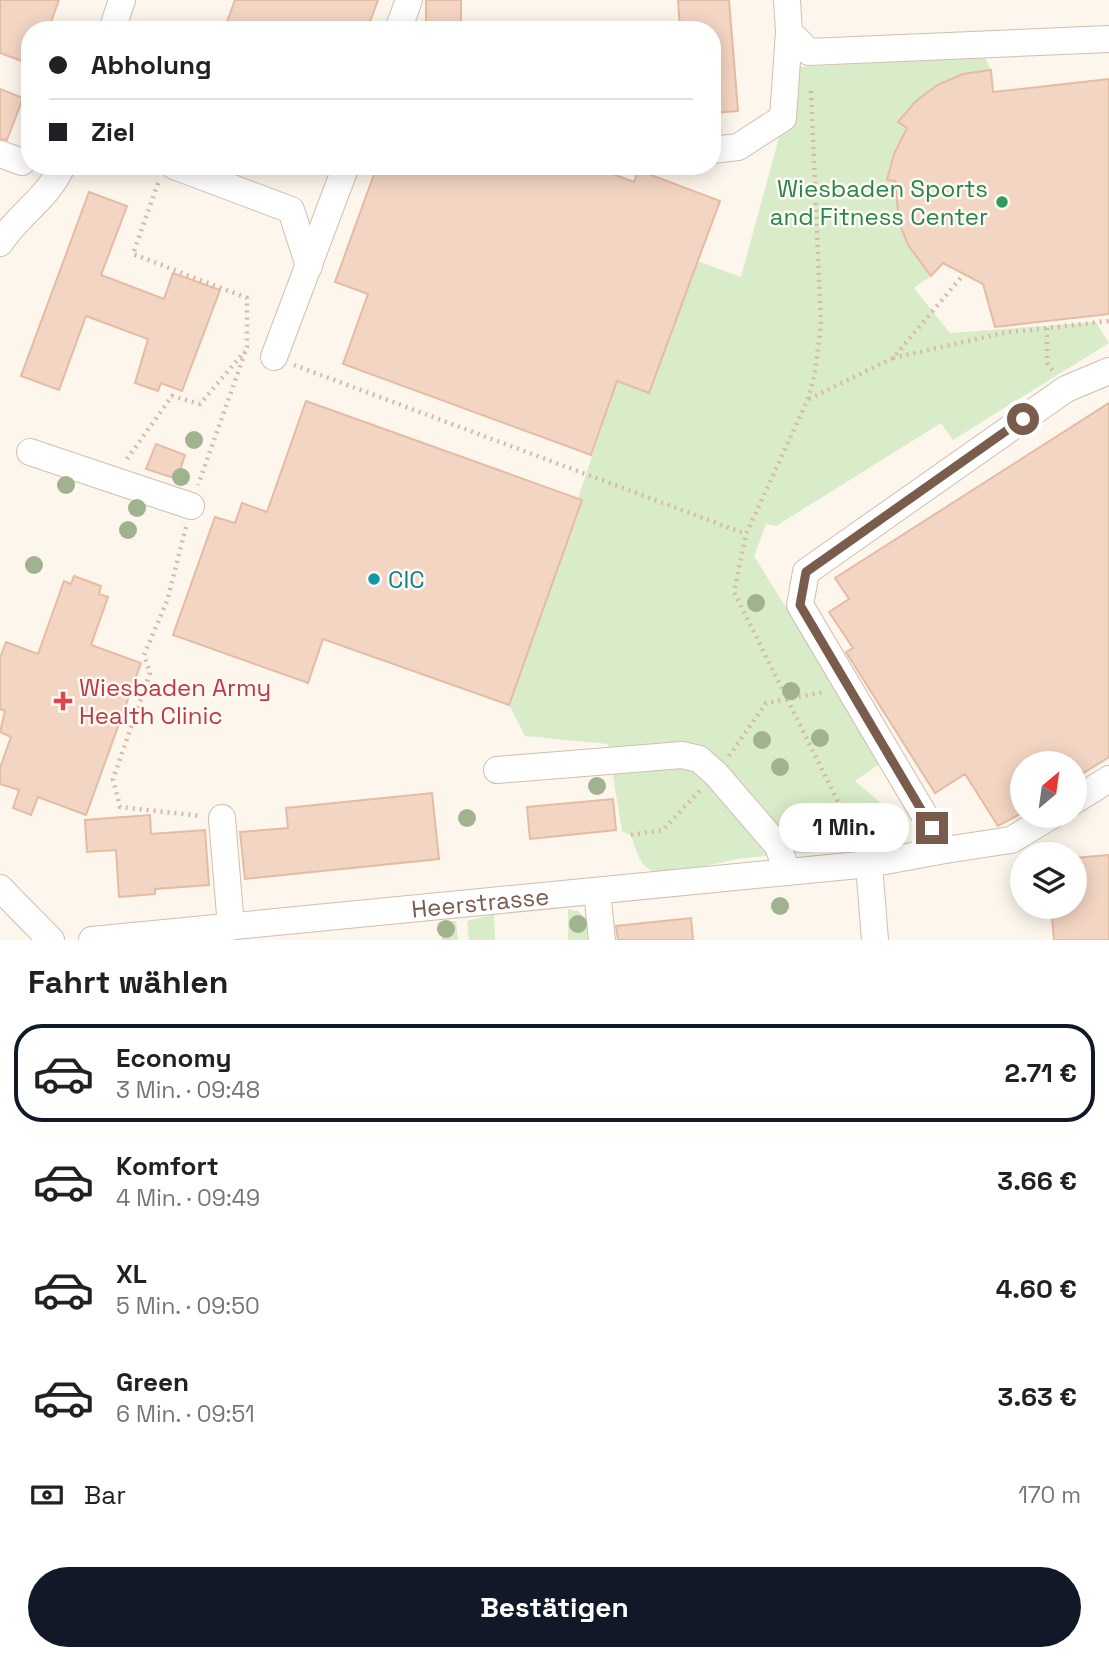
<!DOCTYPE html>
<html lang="de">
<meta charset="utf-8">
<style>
body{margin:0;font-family:"Space Grotesk",sans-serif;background:#f6f6f6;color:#202124;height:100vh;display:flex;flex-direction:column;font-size:26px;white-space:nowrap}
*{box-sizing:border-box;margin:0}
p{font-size:23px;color:#757577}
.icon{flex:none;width:38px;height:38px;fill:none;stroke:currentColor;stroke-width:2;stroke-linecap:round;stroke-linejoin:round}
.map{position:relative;height:940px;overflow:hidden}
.details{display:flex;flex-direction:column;background:#fff;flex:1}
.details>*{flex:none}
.guide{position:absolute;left:21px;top:21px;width:700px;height:154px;border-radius:28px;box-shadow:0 4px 18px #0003;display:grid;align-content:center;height:154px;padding:0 28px;background:#fff}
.needle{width:46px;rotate:29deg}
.tools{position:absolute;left:1010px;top:751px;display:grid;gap:14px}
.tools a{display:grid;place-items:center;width:77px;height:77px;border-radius:50%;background:#fff;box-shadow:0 4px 18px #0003;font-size:35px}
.end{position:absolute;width:32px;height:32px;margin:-16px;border:9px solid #7a5c4d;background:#fff;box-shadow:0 0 0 4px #fff}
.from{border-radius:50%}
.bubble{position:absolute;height:49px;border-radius:24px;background:#fff;box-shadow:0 4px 18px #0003;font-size:23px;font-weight:700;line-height:49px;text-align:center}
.guide b{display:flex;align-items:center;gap:24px;height:66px;font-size:26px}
.guide b+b{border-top:2px solid #e0e0e0}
.guide i{width:18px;height:18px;background:#202124}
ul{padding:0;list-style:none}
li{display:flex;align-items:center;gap:21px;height:98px;margin:0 14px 10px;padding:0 14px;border:4px solid transparent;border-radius:28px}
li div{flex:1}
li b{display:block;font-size:26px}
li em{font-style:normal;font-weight:700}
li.current{border-color:#111827}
li>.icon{width:63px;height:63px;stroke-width:1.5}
h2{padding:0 28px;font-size:32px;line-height:84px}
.pay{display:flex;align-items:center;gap:18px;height:77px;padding:0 28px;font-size:26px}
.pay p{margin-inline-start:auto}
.primary-button{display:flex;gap:14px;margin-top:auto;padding:14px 28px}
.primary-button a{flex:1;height:80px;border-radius:42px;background:#111827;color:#fff;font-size:28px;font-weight:700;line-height:80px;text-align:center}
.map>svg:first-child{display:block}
.green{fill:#d8ecc9}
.building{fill:#f3d5c3;stroke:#e6bba3;stroke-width:2}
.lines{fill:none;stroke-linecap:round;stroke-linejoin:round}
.minor-casing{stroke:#d1beb0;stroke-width:28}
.path{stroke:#d9b8a5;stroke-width:4.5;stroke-dasharray:2 5;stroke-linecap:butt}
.minor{stroke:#fff;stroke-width:26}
.tree{fill:#a0b28e}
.route{stroke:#7a5c4d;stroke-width:9}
.leisure-dot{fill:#2e9e5b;stroke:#fffaf3;stroke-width:2.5}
.culture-dot{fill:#0f9aa8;stroke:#fffaf3;stroke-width:2.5}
.health-dot{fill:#e0444e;stroke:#fffaf3;stroke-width:2.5}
.labels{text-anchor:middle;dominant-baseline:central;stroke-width:5;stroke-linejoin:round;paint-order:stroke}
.leisure-label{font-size:24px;fill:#27864d;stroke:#fffaf3;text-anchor:end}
.culture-label{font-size:24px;fill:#0d838f;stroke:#fffaf3;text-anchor:start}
.health-label{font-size:24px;fill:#be3a42;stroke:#fffaf3;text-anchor:start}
.street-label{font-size:24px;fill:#7a5c4d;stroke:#fffaf3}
</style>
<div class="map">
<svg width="1109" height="940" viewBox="0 0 1109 940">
<rect width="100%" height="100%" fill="#fdf6ec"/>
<path class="green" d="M 985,57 L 991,70 C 947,74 927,91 898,122 L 907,128 L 894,154 L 887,179 L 896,181 C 894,221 908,246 931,276 L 914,288 L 950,333 L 1096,322 L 1109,343 L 953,440 L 941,423 L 776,526 L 766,524 L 754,556 L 882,762 L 855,781 L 907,826 C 856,857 795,851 738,859 C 721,862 671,875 658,873 C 640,869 636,850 631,835 L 622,832 L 608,744 L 525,736 L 509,705 L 617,381 L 649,393 L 697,261 L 741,277 L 798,67 Z
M 568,909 L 578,911 L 587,919 L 588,940 L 568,940 Z
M 494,914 L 495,940 L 469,940 L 467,921 Z
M 456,921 L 458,940 L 442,940 L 437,922 Z"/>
<path class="building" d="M 0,0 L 59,0 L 48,30 L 30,30 L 30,64 L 0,53 Z
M 235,0 L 378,0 L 367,30 L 224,30 Z
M 426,0 L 461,0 L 461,30 L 426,30 Z
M 678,0 L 729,0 L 738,111 L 712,113 L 712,30 L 680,30 Z
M 991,70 L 993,92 L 1109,79 L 1109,314 L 995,327 L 983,284 L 943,263 L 931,276 L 908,245 L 899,222 L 895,181 L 887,180 L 894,154 L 907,128 L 898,122 L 915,102 L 937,85 L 963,74 Z
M 0,89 L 23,98 L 7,140 L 0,139 Z
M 377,166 L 592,166 L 634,182 L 638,170 L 720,201 L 649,393 L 617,381 L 591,455 L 343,364 L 368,294 L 335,282 Z
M 89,192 L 127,206 L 101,275 L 164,299 L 173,273 L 220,290 L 182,391 L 161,383 L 158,391 L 135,383 L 148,339 L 86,316 L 59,390 L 21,376 Z
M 306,401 L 582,500 L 509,705 L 323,639 L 308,683 L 173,635 L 215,517 L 235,523 L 242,503 L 267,512 Z
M 1109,403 L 1109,757 L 1074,779 L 1074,763 L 1022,763 L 1022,813 L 998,826 L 965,774 L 935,793 L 846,652 L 853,648 L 829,612 L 849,599 L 835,578 Z
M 156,444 L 185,455 L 177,479 L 146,469 Z
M 74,576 L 101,586 L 99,594 L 108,597 L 91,645 L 141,663 L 86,815 L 38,797 L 31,815 L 13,808 L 19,790 L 0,784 L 0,768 L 11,737 L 0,732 L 5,711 L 0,709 L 0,658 L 6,642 L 38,654 L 64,581 L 71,584 Z
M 432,793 L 439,859 L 245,879 L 240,832 L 288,828 L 286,808 Z
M 613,799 L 616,830 L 530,839 L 527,807 Z
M 150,815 L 151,834 L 205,830 L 209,885 L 155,889 L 155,894 L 119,897 L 116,850 L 87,852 L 85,820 Z
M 1109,855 L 1109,940 L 1054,940 L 1051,906 L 1074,906 L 1074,858 Z
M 691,918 L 693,940 L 618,940 L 616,926 Z"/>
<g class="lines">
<defs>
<g id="minor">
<path d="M 787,0 L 789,32 L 809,52 L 1109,39"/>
<path d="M 112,30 L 122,0"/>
<path d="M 398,30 L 409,0"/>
<path d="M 712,150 L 738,147 L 783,118 L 789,32"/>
<path d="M 0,154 L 22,162"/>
<path d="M 174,166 L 291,210 L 309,266"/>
<path d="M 0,243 C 18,215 49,197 62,166"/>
<path d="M 274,357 L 346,166"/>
<path d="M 30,452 L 191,506"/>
<path d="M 497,770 L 682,755 L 699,759 L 716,774 L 778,846 L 787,872"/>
<path d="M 1074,801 L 1109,779"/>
<path d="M 1051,816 L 1011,840 L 945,850 L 800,605 L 806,572 L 1066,389 L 1109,371"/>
<path d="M 222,818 L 231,927"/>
<path d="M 869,864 L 875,940"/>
<path d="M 0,888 L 51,940"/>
<path d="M 597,891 L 602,940"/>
<path id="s1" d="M 92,940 L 869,864 L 945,850"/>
</g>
</defs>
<use href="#minor" class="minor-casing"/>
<path class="path" d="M 811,91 L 821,325 L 815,372 L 808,399 L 746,534 L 734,592 L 858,842
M 158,183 L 133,254 L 247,298 L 247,347 L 198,485
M 1047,328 L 1047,363 L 1053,371
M 893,358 L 1003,333 L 1109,321
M 294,365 L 746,534
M 809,399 L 893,358 L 964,274
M 127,459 L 172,396 L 200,404 L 245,351
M 186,527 L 167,601 L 144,655 L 150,673 L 113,779 L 120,807 L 201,816
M 729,756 L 766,703 L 824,692
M 631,835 L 663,830 L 701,789"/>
<use href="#minor" class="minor"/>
</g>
<g class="tree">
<circle cx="194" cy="440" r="9"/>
<circle cx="181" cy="477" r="9"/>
<circle cx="66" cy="485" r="9"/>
<circle cx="137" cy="508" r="9"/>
<circle cx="128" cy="530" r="9"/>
<circle cx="34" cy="565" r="9"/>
<circle cx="756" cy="603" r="9"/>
<circle cx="791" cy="691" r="9"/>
<circle cx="820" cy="738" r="9"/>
<circle cx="762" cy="740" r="9"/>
<circle cx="780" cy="767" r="9"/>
<circle cx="597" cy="786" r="9"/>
<circle cx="467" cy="818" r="9"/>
<circle cx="780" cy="906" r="9"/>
<circle cx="578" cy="924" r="9"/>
<circle cx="446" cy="929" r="9"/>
</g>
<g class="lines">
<path class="route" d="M 932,828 L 800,605 L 806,572 L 1023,419"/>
</g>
<circle class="leisure-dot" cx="1002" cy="202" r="7"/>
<circle class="culture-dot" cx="374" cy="579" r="7"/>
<path class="health-dot" d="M59.5 690.5h7v7h7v7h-7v7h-7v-7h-7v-7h7z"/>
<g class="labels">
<g class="leisure-label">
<text x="988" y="188">Wiesbaden Sports<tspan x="988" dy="28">and Fitness Center</tspan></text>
</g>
<g class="culture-label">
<text x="388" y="579">CIC</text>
</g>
<g class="health-label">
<text x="79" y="687">Wiesbaden Army<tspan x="79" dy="28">Health Clinic</tspan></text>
</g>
<g class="street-label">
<text stroke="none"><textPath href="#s1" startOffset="390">Heerstrasse</textPath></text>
</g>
</g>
</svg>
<div class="tools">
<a><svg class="needle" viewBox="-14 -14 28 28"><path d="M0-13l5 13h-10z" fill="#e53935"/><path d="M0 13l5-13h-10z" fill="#757577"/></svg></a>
<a><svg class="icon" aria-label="layers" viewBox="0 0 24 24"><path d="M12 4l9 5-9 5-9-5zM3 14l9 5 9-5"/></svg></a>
</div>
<i class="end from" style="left:1023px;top:419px"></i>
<i class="end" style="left:932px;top:828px"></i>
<div class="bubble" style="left:779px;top:803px;width:130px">1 Min.</div>
<div class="guide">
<b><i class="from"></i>Abholung</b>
<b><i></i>Ziel</b>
</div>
</div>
<section class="details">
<h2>Fahrt wählen</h2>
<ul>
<li class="current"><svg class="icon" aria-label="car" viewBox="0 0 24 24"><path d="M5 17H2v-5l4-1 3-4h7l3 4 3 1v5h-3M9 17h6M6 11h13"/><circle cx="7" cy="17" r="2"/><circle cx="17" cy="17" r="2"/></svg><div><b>Economy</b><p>3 Min. · 09:48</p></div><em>2.71 €</em></li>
<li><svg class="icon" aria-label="car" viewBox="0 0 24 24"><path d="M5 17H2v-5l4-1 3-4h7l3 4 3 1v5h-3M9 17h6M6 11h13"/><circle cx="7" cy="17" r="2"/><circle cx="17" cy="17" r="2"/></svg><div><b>Komfort</b><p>4 Min. · 09:49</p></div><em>3.66 €</em></li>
<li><svg class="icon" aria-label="car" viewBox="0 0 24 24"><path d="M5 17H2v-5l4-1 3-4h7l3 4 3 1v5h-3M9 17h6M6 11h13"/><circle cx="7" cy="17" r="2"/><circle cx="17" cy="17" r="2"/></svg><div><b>XL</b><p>5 Min. · 09:50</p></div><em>4.60 €</em></li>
<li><svg class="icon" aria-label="car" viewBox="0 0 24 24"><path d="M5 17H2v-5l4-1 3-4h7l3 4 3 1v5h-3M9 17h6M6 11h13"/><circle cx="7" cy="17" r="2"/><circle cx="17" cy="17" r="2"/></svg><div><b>Green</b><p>6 Min. · 09:51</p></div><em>3.63 €</em></li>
</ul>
<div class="pay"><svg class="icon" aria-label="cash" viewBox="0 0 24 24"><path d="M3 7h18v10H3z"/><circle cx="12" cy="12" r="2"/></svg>Bar<p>170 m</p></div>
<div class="primary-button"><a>Bestätigen</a></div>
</section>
